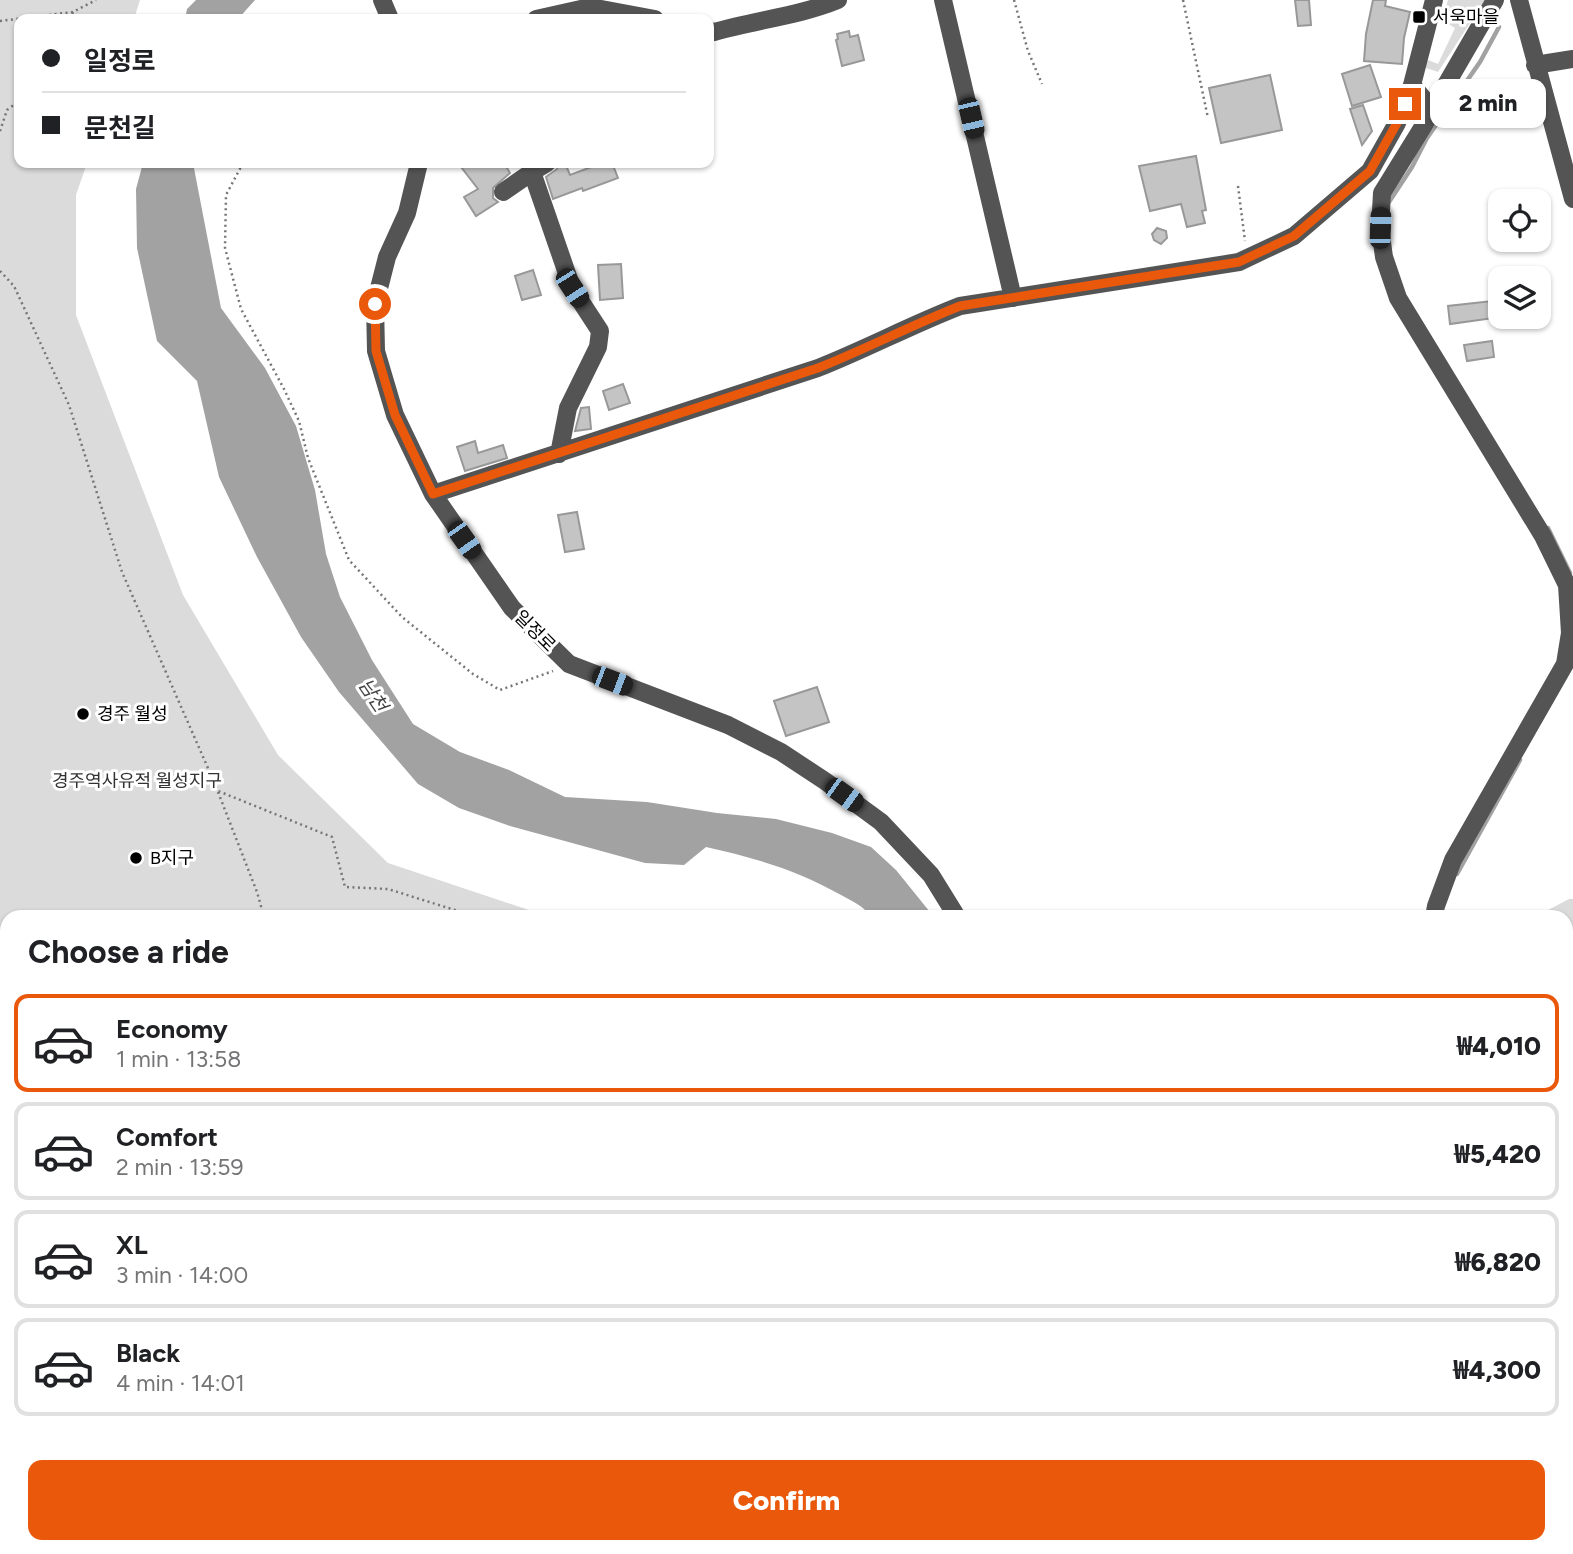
<!DOCTYPE html>
<meta charset="utf-8">
<style>
body{margin:0;font-family:Figtree,"Noto Sans KR",sans-serif;background:#f6f6f6;color:#202124;height:100vh;display:flex;flex-direction:column;font-size:26px;white-space:nowrap}
*{box-sizing:border-box;margin:0}
p{font-size:23px;color:#757577}
.icon{flex:none;width:38px;height:38px;fill:none;stroke:currentColor;stroke-width:2;stroke-linecap:round;stroke-linejoin:round}
.map{position:relative;flex:1;overflow:hidden}
.sheet{position:absolute;left:0px;top:910px;width:1573px;height:644px;display:flex;flex-direction:column;background:#fff;border-radius:21px 21px 0 0;box-shadow:0 2px 5px #0004}
.sheet>*{flex:none}
.top-card{position:absolute;left:14px;top:14px;width:700px;height:154px;border-radius:14px;box-shadow:0 2px 5px #0004;display:grid;align-content:center;height:154px;padding:0 28px;background:#fff}
.controls{position:absolute;left:1488px;top:189px;display:grid;gap:14px}
.controls a{display:grid;place-items:center;width:63px;height:63px;border-radius:14px;background:#fff;box-shadow:0 2px 5px #0004;font-size:35px}
.end{position:absolute;width:32px;height:32px;margin:-16px;border:9px solid #ea580c;background:#fff;box-shadow:0 0 0 4px #fff}
.from{border-radius:50%}
.bubble{position:absolute;height:49px;border-radius:14px;background:#fff;box-shadow:0 2px 5px #0004;font-size:23px;font-weight:800;line-height:49px;text-align:center}
.car{position:absolute;width:21px;height:42px;margin:-21px -10px;border-radius:9px;box-shadow:0 0 5px 2px #0007;background:linear-gradient(#222 24%,#8ab4d8 0 40%,#222 0 76%,#8ab4d8 0 86%,#222 0)}
.top-card b{display:flex;align-items:center;gap:24px;height:66px;font-size:26px}
.top-card b+b{border-top:2px solid #e0e0e0}
.top-card i{width:18px;height:18px;background:#202124}
ul{padding:0;list-style:none}
li{display:flex;align-items:center;gap:21px;height:98px;margin:0 14px 10px;padding:0 14px;border:4px solid #e0e0e0;border-radius:14px}
li div{flex:1}
li b{display:block;font-size:26px}
li em{font-style:normal;font-weight:800}
li.active{border-color:#ea580c}
li>.icon{width:63px;height:63px;stroke-width:1.5}
h2{padding:0 28px;font-size:32px;line-height:84px}
.button{display:flex;gap:14px;margin-top:auto;padding:14px 28px}
.button a{flex:1;height:80px;border-radius:14px;background:#ea580c;color:#fff;font-size:28px;font-weight:800;line-height:80px;text-align:center}
.map>svg:first-child{display:block}
.green{fill:#dbdbdb}
.water{fill:#a2a2a2}
.lines{fill:none;stroke-linecap:round;stroke-linejoin:round}
.stream{stroke:#a2a2a2;stroke-width:4.5}
.canal{stroke:#a2a2a2;stroke-width:16}
.building{fill:#c4c4c4;stroke:#989898;stroke-width:2}
.path{stroke:#767676;stroke-width:2.5;stroke-dasharray:2 3.5;stroke-linecap:butt}
.minor{stroke:#545454;stroke-width:18}
.route{stroke:#ea580c;stroke-width:9}
.poi-dot{fill:#000;stroke:#fff;stroke-width:2.5}
.labels{text-anchor:middle;dominant-baseline:central;stroke-width:6;stroke-linejoin:round;paint-order:stroke}
.poi-label{font-size:18px;fill:#000;stroke:#fff;text-anchor:start}
.street-label{font-size:18px;fill:#000;stroke:#fff}
.park-label{font-size:18px;fill:#323232;stroke:#fff}
.water-label{font-size:19px;font-style:italic;fill:#434343;stroke:#fff}
</style>
<div class="map">
<svg width="1573" height="1554" viewBox="0 0 1573 1554">
<rect width="100%" height="100%" fill="#fff"/>
<path class="green" d="M 0,0 L 140,0 L 134,19 L 19,19 L 19,163 L 87,163 L 76,195 L 76,315 L 183,595 L 278,755 L 388,863 L 550,917 L 7,917 L 7,1359 L 0,1352 Z
M 1448,0 L 1485,0 L 1438,72 L 1423,67 L 1428,60 L 1438,64 L 1455,28 L 1442,20 Z
M 1569,899 L 1573,899 L 1573,1196 L 1566,1197 L 1566,917 L 1535,917 Z
M 7,1400 L 7,1547 L 264,1547 L 279,1554 L 0,1554 L 0,1405 Z
M 990,1547 L 1136,1547 L 1136,1554 L 991,1554 Z"/>
<path class="water" d="M 196,0 L 255,0 L 238,19 L 185,19 L 187,9 Z
M 143,163 L 193,163 L 221,308 L 265,368 L 296,426 L 315,490 L 326,554 L 340,597 L 372,660 L 413,724 L 460,752 L 509,770 L 565,797 L 647,802 L 717,813 L 776,819 L 832,833 L 871,847 L 896,870 L 934,917 L 871,917 C 864,906 852,901 841,895 C 797,870 755,858 706,847 L 684,865 L 645,863 L 510,826 L 459,808 L 418,784 L 339,692 L 301,637 L 257,557 L 219,477 L 197,381 L 157,341 L 137,248 L 136,189 Z
M 848,1547 L 990,1547 L 991,1554 L 848,1554 Z"/>
<g class="lines">
<path class="stream" d="M 1389,202 L 1412,167 L 1427,138 L 1480,62 L 1499,27
M 1548,528 L 1570,573
M 1457,874 L 1520,760"/>
<path class="canal" d="M 0,1376 L 7,1370"/>
</g>
<path class="building" d="M 1295,0 L 1309,0 L 1311,25 L 1298,26 Z
M 1373,0 L 1386,0 L 1385,6 L 1410,12 L 1404,38 L 1402,64 L 1364,61 L 1366,34 Z
M 849,31 L 850,37 L 858,35 L 864,60 L 842,66 L 836,40 L 838,39 L 837,34 Z
M 1370,65 L 1381,97 L 1352,106 L 1342,74 Z
M 1270,75 L 1282,130 L 1221,143 L 1209,88 Z
M 1363,105 L 1372,131 L 1362,145 L 1350,109 Z
M 1196,156 L 1206,210 L 1202,211 L 1205,223 L 1187,227 L 1181,204 L 1150,211 L 1139,166 Z
M 458,163 L 504,163 L 510,173 L 493,188 L 493,198 L 498,202 L 476,216 L 464,197 L 478,189 Z
M 558,163 L 565,163 L 570,175 L 602,163 L 612,163 L 618,178 L 583,191 L 582,188 L 553,199 L 546,177 L 557,169 Z
M 1157,228 L 1166,231 L 1167,238 L 1161,244 L 1154,240 L 1152,234 Z
M 621,264 L 623,298 L 600,300 L 598,265 Z
M 533,270 L 541,295 L 522,300 L 515,276 Z
M 1492,301 L 1494,318 L 1450,324 L 1448,306 Z
M 1492,341 L 1494,357 L 1467,361 L 1464,345 Z
M 623,384 L 630,403 L 609,410 L 603,391 Z
M 589,407 L 591,429 L 575,431 L 581,408 Z
M 475,441 L 478,453 L 503,445 L 507,458 L 465,471 L 457,447 Z
M 577,512 L 584,549 L 565,552 L 558,515 Z
M 817,687 L 829,722 L 786,736 L 774,701 Z"/>
<g class="lines">
<path class="path" d="M 1014,0 L 1028,51 L 1042,84
M 1183,0 L 1208,118
M 70,19 L 73,12 L 96,0
M 0,21 L 73,12
M 0,131 L 7,110 L 19,101
M 243,163 L 226,195 L 225,248 L 241,309 L 284,389 L 299,421 L 308,458 L 349,560 L 402,617 L 473,674 L 500,690 L 553,671
M 1238,186 L 1245,241
M 0,271 L 14,286 L 69,405 L 122,572 L 218,791 L 332,837 L 345,887 L 388,889 L 477,917
M 218,792 L 257,892 L 264,917
M 0,946 L 7,952
M 1566,1203 L 1573,1202
M 0,1274 L 7,1283
M 0,1356 L 7,1363
M 0,1386 L 7,1381
M 185,1547 L 187,1554
M 296,1547 L 314,1554
M 779,1547 L 780,1554
M 1075,1547 L 1075,1554
M 19,1554 L 24,1547
M 193,1554 L 201,1547
M 345,1554 L 348,1547
M 1028,1554 L 1030,1547"/>
<path class="minor" d="M 382,0 L 390,19
M 943,0 L 1013,298
M 1519,0 L 1573,199
M 536,19 L 590,7 L 655,19
M 709,31 L 714,32 C 755,20 799,16 838,0
M 1535,65 L 1573,59
M 1412,85 L 1432,109 L 1495,0
M 1432,109 L 1424,125 L 1382,193 L 1380,228 L 1384,257 L 1398,298 L 1543,536 L 1567,585 L 1570,633 L 1565,664 L 1453,860 L 1436,906 L 1434,917
M 419,163 L 407,213 L 387,257 L 375,304 L 376,351 L 395,415 L 433,494 L 512,608 L 569,664 L 728,725 L 781,752 L 825,781 L 881,822 L 931,875 L 957,917
M 547,163 L 532,172 L 572,288 L 600,331 L 598,347 L 568,408 L 559,454
M 503,192 L 532,172
M 433,494 L 818,368 C 866,349 911,325 960,306 L 1239,262 L 1294,236 L 1370,171 L 1397,123 L 1412,85 L 1434,0
M 1566,1362 L 1573,1370
M 1134,1547 L 1135,1554"/>
</g>
<g class="lines">
<path class="route" d="M 375,304 L 376,351 L 395,415 L 433,494 L 818,368 C 866,349 912,325 960,306 L 1239,262 L 1294,236 L 1370,171 L 1397,123 L 1405,104"/>
</g>
<g class="poi-dot">
<rect x="1412" y="10" width="14" height="14" rx="3.5"/>
<circle cx="83" cy="714" r="7"/>
<circle cx="136" cy="858" r="7"/>
</g>
<g class="labels">
<g class="poi-label">
<text x="1433" y="17">서욱마을</text>
<text x="97" y="714">경주 월성</text>
<text x="150" y="858">B지구</text>
</g>
<g class="street-label">
<text transform="translate(535 631) rotate(45)">일정로</text>
</g>
<g class="park-label">
<text x="137" y="781">경주역사유적 월성지구</text>
</g>
<g class="water-label">
<text transform="translate(373 695) rotate(56)">남천</text>
</g>
</g>
</svg>
<div class="controls">
<a><svg class="icon" aria-label="locate" viewBox="0 0 24 24"><circle cx="12" cy="12" r="6"/><path d="M12 2v4M12 18v4M2 12h4M18 12h4"/></svg></a>
<a><svg class="icon" aria-label="layers" viewBox="0 0 24 24"><path d="M12 4l9 5-9 5-9-5zM3 14l9 5 9-5"/></svg></a>
</div>
<i class="end from" style="left:375px;top:304px"></i>
<i class="end" style="left:1405px;top:104px"></i>
<div class="bubble" style="left:1430px;top:79px;width:116px">2 min</div>
<i class="car" style="left:971px;top:118px;rotate:167deg"></i>
<i class="car" style="left:1380px;top:228px;rotate:2deg"></i>
<i class="car" style="left:572px;top:288px;rotate:147deg"></i>
<i class="car" style="left:464px;top:540px;rotate:145deg"></i>
<i class="car" style="left:612px;top:681px;rotate:111deg"></i>
<i class="car" style="left:844px;top:795px;rotate:126deg"></i>
<div class="top-card">
<b><i class="from"></i>일정로</b>
<b><i></i>문천길</b>
</div>
<section class="sheet">
<h2>Choose a ride</h2>
<ul>
<li class="active"><svg class="icon" aria-label="car" viewBox="0 0 24 24"><path d="M5 17H2v-5l4-1 3-4h7l3 4 3 1v5h-3M9 17h6M6 11h13"/><circle cx="7" cy="17" r="2"/><circle cx="17" cy="17" r="2"/></svg><div><b>Economy</b><p>1 min · 13:58</p></div><em>₩4,010</em></li>
<li><svg class="icon" aria-label="car" viewBox="0 0 24 24"><path d="M5 17H2v-5l4-1 3-4h7l3 4 3 1v5h-3M9 17h6M6 11h13"/><circle cx="7" cy="17" r="2"/><circle cx="17" cy="17" r="2"/></svg><div><b>Comfort</b><p>2 min · 13:59</p></div><em>₩5,420</em></li>
<li><svg class="icon" aria-label="car" viewBox="0 0 24 24"><path d="M5 17H2v-5l4-1 3-4h7l3 4 3 1v5h-3M9 17h6M6 11h13"/><circle cx="7" cy="17" r="2"/><circle cx="17" cy="17" r="2"/></svg><div><b>XL</b><p>3 min · 14:00</p></div><em>₩6,820</em></li>
<li><svg class="icon" aria-label="car" viewBox="0 0 24 24"><path d="M5 17H2v-5l4-1 3-4h7l3 4 3 1v5h-3M9 17h6M6 11h13"/><circle cx="7" cy="17" r="2"/><circle cx="17" cy="17" r="2"/></svg><div><b>Black</b><p>4 min · 14:01</p></div><em>₩4,300</em></li>
</ul>
<div class="button"><a>Confirm</a></div>
</section>
</div>
